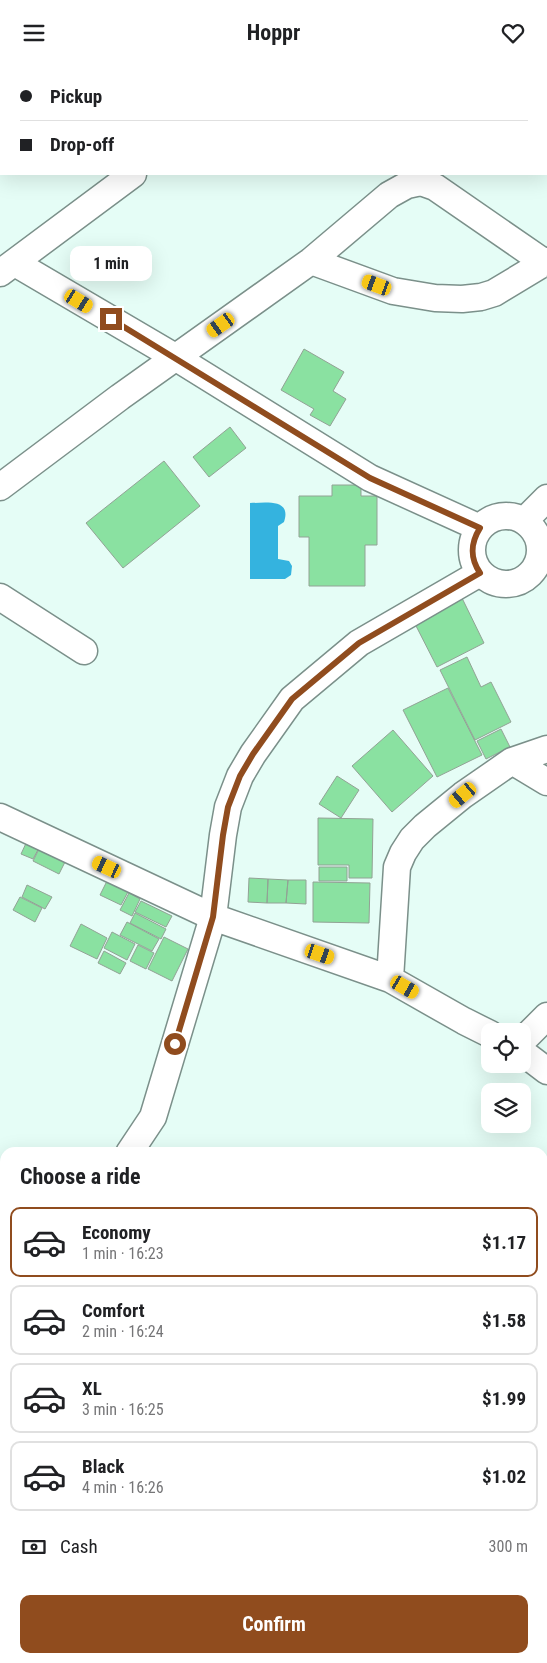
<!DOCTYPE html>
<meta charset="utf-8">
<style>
body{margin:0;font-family:"Roboto Condensed",sans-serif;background:#f2f2f2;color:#202124;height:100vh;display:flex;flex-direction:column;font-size:19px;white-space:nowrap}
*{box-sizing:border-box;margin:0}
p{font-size:16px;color:#757577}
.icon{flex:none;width:28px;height:28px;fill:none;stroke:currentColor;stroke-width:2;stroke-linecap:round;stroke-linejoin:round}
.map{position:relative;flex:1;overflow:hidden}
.side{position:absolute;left:0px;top:1082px;width:548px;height:516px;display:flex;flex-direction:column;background:#fff;border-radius:15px 15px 0 0;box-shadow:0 5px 20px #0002}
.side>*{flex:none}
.hud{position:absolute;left:0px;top:0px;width:548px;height:110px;box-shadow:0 5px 20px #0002;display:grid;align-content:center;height:110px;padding:0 20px;background:#fff}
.buttons{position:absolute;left:481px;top:958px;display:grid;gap:10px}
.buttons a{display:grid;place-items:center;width:50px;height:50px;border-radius:10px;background:#fff;box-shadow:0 5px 20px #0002;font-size:25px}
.end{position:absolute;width:22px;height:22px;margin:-11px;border:6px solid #904c1e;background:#fff;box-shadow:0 0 0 2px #fff}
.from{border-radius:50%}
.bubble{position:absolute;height:35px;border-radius:10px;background:#fff;box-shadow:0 5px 20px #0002;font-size:16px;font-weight:700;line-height:35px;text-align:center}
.car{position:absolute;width:15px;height:30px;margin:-15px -8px;border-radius:6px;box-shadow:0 0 4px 1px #0007;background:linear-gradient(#f5c518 24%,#345 0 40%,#f5c518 0 76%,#345 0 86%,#f5c518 0)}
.hud b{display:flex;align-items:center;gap:18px;height:48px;font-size:19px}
.hud b+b{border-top:1px solid #e0e0e0}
.hud i{width:12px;height:12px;background:#202124}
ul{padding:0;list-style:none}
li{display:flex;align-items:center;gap:15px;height:70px;margin:0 10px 8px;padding:0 10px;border:2px solid #e0e0e0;border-radius:10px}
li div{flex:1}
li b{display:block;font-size:19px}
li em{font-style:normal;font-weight:700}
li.on{border-color:#904c1e}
li>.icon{width:45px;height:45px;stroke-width:1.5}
h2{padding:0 20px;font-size:22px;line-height:60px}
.pay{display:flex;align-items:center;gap:12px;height:55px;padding:0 20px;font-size:19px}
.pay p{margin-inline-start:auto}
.button{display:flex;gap:10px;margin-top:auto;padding:10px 20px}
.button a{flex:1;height:58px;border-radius:10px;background:#904c1e;color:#fff;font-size:20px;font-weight:700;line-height:58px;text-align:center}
header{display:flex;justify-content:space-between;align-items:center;height:65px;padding:0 20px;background:#fff;font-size:22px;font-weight:700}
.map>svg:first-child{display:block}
.water{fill:#34b3df}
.building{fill:#8ae1a1;stroke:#92a295}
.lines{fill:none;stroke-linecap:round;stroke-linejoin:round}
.minor-casing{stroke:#7b908a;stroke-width:29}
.minor{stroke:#fff;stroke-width:26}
.route{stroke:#904c1e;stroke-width:6}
</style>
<header><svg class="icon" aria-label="menu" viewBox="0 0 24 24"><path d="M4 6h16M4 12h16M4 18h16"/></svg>Hoppr<svg class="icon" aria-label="heart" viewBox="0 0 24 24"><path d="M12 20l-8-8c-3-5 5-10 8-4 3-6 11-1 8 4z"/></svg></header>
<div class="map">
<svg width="547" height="1598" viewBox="0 0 547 1598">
<rect width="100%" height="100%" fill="#e5fdf6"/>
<path class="water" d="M 250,438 C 265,438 292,433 284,457 L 278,461 L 278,494 L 289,496 L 292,501 L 291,510 L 285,514 L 250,514 Z"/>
<path class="building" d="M 0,0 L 3,1 L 1,1 L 1,37 L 0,37 Z
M 8,0 L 44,0 L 44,1 L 9,1 Z
M 304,284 L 344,307 L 333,326 L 346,334 L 330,361 L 310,350 L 314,344 L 281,325 Z
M 230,362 L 246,383 L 209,412 L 193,392 Z
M 164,396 L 200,441 L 123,503 L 86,458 Z
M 332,420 L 361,420 L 361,431 L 377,431 L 377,480 L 365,480 L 365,521 L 309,521 L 309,472 L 299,472 L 299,431 L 332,431 Z
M 461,531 L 484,578 L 437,602 L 413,555 Z
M 467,592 L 481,622 L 491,617 L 511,657 L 475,675 L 440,605 Z
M 448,623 L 482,690 L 437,712 L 403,645 Z
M 501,664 L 510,682 L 486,694 L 477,676 Z
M 393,665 L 433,711 L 392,747 L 352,701 Z
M 337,711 L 359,725 L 341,753 L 319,739 Z
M 318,753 L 373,754 L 372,813 L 349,813 L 349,800 L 318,800 Z
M 28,774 L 40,781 L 33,794 L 21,789 Z
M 40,782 L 66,795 L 59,809 L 33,796 Z
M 319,802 L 347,802 L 347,816 L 319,816 Z
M 249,813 L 268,814 L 267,838 L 248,837 Z
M 108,814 L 129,825 L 121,840 L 100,830 Z
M 268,814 L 288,815 L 286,838 L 267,838 Z
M 288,815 L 306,815 L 306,839 L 286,838 Z
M 313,817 L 370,818 L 369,858 L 313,857 Z
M 27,820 L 52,832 L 45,844 L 22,832 Z
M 129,828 L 140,834 L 132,851 L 120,845 Z
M 20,832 L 42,843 L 35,857 L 13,845 Z
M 141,836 L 172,851 L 166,862 L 135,847 Z
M 135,848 L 166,864 L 161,874 L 130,858 Z
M 127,857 L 159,874 L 152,886 L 120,870 Z
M 81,859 L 107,873 L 97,894 L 70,881 Z
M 112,867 L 135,879 L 127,895 L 104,883 Z
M 164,872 L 188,884 L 172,916 L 148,904 Z
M 138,880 L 154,888 L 146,904 L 130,896 Z
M 104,886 L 126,898 L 120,909 L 98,898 Z"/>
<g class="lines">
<defs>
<path id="minor" d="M 276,1 L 278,0
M 311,196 L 393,226 L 435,233 L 462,234 L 481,232 L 494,228 L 547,196
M 15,198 L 175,292 L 370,413 L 480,463
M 0,208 L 133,109
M 0,422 L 120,332 L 311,196 L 389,130 L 407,120 L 421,117 L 435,122 L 545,198
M472 485a34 34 0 1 1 68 0a34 34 0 1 1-68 0Z
M 524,456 L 547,433
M 0,532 L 84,586
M 512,696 L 547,717
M 0,752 L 213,852 L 390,914 L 464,956 L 490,969
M 390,914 L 397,802 L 403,788 L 412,774 L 425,761 L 463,730 L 512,696 L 547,684
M 522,976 L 547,951
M 522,987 L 547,1006
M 129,1088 L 153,1052 L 213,852 L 223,770 L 228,742 L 240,711 L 253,689 L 292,634 L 359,578 L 480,508
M 0,1298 L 5,1290
M 0,1433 L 5,1436"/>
</defs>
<use href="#minor" class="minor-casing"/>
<use href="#minor" class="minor"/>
</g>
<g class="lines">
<path class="route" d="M 111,254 L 370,413 L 480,463 C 470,479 470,493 480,508 L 359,578 L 292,634 L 253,689 L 240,711 L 228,742 L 223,770 L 213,852 L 175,979"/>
</g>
</svg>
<div class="buttons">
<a><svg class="icon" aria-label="locate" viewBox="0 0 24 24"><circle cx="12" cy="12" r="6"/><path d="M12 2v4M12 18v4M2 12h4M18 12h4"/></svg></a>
<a><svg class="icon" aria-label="layers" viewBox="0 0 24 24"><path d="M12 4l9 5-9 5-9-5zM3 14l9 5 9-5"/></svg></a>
</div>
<i class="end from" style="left:175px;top:979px"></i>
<i class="end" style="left:111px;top:254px"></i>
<div class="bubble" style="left:70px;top:181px;width:82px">1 min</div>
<i class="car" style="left:377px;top:220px;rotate:290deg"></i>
<i class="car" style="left:79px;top:236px;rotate:121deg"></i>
<i class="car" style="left:221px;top:260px;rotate:235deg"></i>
<i class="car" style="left:463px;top:730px;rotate:230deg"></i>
<i class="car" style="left:107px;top:802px;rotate:295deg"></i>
<i class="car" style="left:320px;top:889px;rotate:109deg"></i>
<i class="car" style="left:405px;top:922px;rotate:120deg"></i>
<div class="hud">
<b><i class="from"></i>Pickup</b>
<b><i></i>Drop-off</b>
</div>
<section class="side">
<h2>Choose a ride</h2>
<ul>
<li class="on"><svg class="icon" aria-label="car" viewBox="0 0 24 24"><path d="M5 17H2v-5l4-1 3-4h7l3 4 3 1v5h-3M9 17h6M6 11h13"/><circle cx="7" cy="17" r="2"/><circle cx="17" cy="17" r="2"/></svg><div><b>Economy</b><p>1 min · 16:23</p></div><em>$1.17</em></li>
<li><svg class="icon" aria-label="car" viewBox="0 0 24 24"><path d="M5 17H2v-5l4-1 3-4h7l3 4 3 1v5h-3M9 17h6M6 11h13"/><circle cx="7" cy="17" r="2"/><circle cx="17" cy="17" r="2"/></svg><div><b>Comfort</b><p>2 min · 16:24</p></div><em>$1.58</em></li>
<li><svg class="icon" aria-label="car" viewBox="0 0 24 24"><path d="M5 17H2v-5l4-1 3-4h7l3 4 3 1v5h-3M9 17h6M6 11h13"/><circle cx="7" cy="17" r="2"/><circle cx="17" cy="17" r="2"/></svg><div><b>XL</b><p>3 min · 16:25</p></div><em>$1.99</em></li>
<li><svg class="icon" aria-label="car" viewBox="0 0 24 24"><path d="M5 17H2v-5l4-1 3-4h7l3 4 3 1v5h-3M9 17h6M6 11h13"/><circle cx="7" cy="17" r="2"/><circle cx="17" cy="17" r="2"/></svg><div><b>Black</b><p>4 min · 16:26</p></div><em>$1.02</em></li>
</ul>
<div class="pay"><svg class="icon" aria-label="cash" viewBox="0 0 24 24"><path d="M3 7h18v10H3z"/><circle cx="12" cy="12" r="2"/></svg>Cash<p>300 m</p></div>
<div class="button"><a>Confirm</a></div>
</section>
</div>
